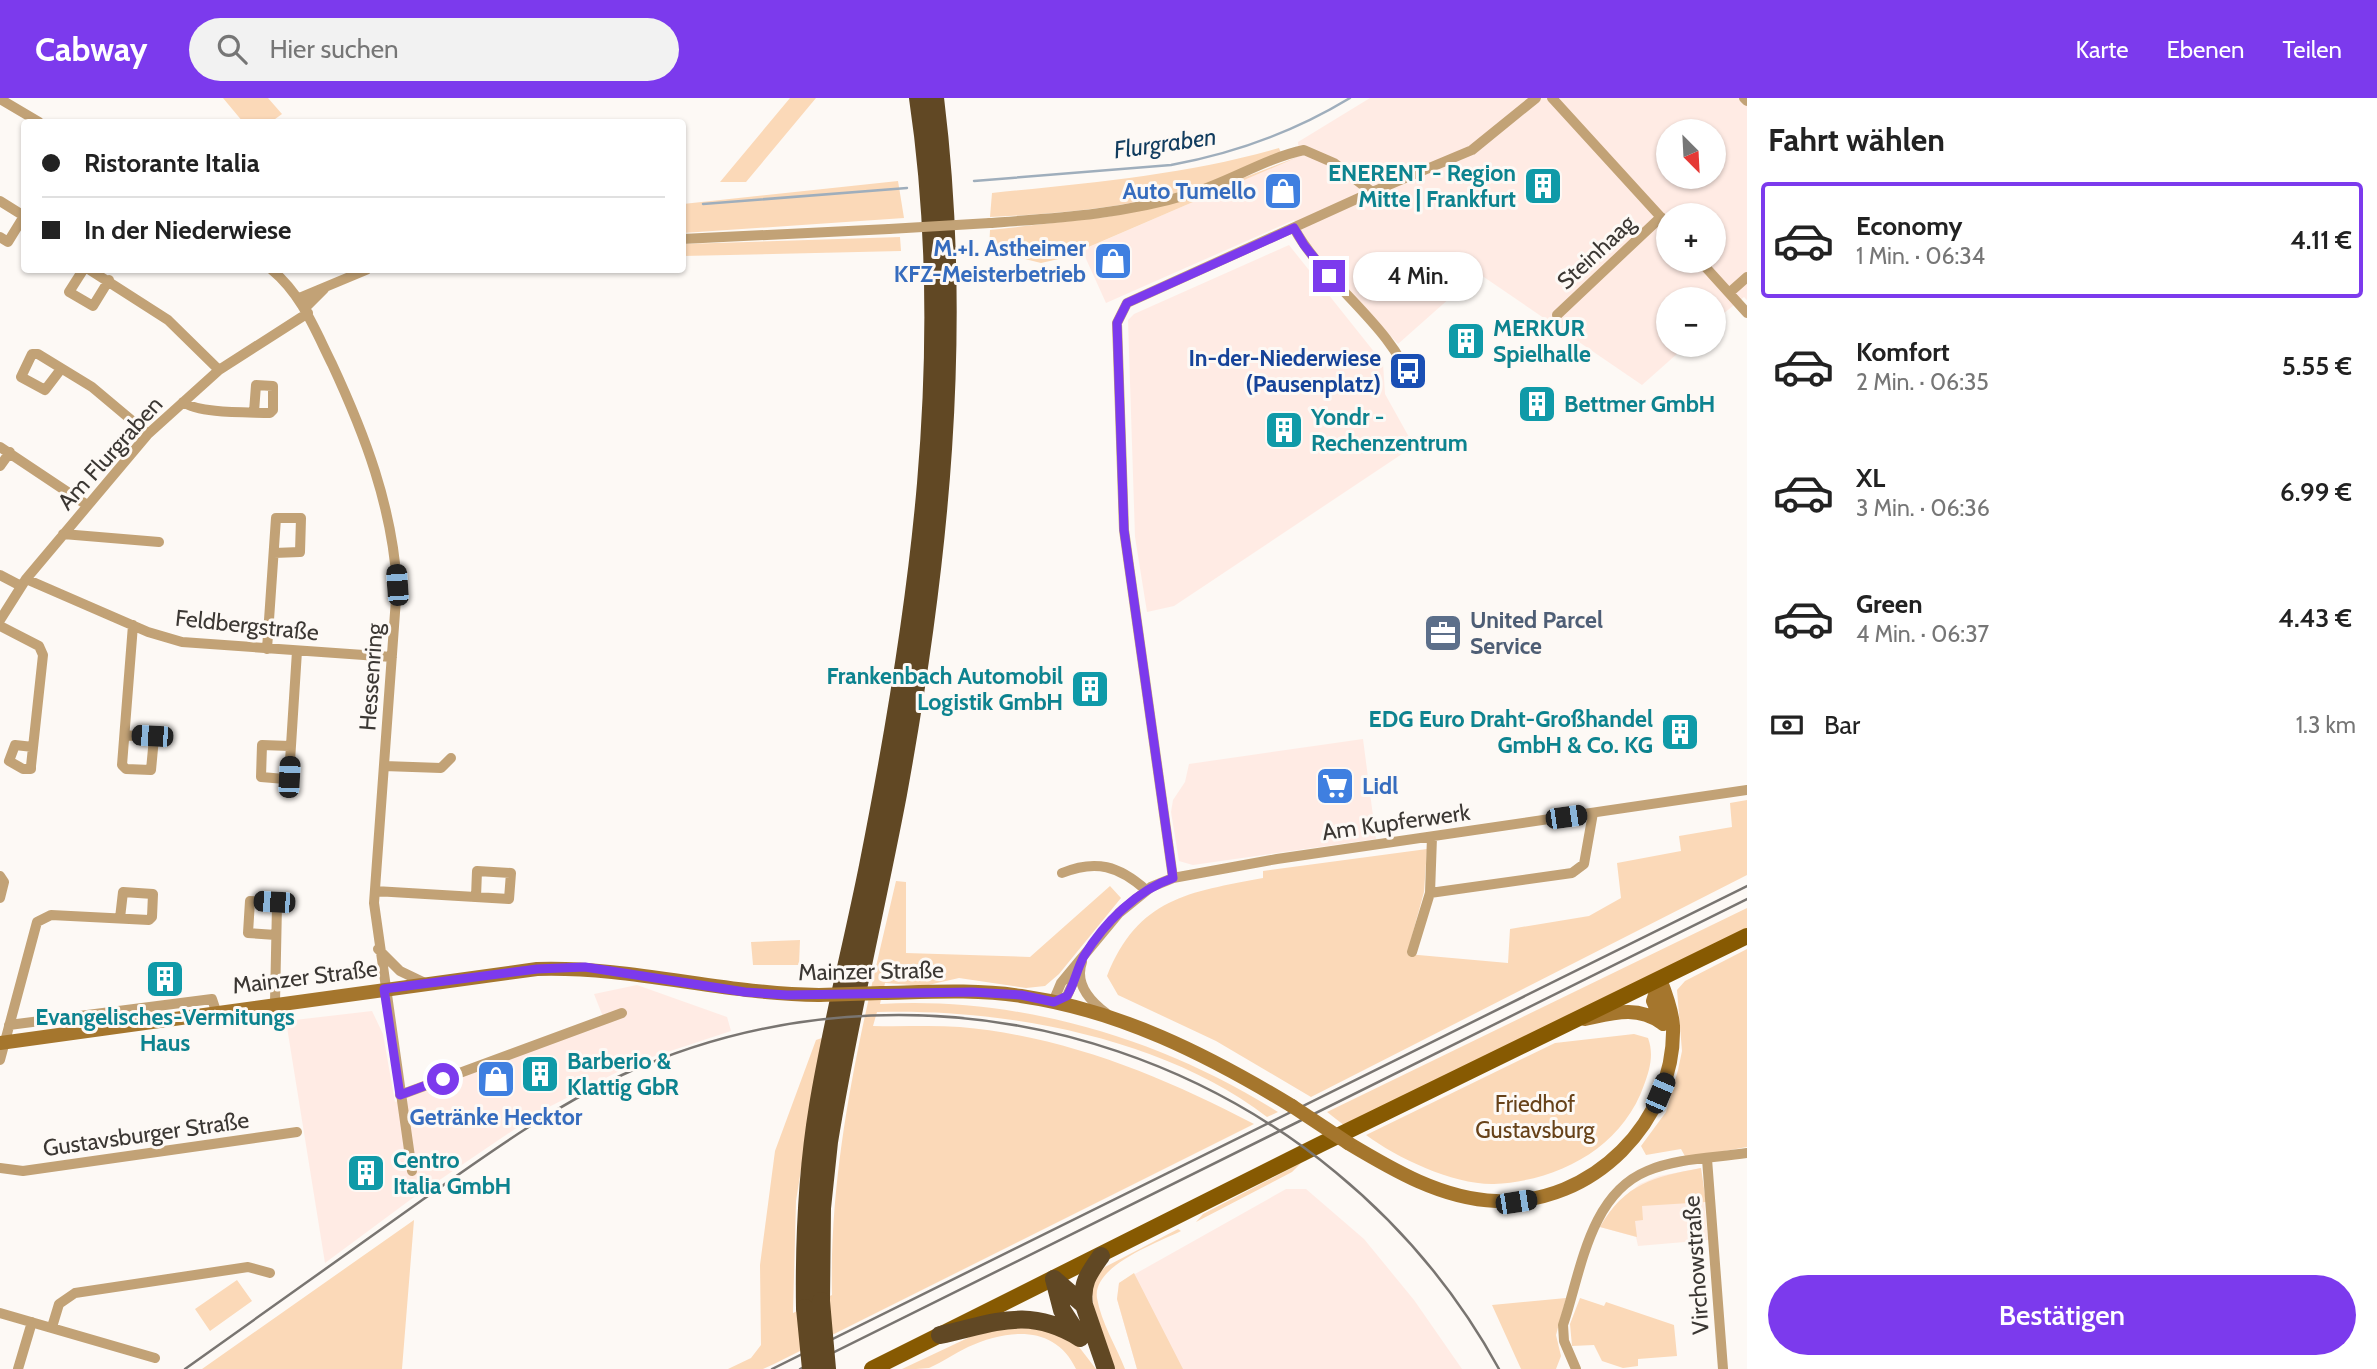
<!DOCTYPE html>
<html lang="de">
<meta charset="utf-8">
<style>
body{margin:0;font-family:Cabin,sans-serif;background:#f2f2f2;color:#222;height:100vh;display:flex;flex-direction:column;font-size:26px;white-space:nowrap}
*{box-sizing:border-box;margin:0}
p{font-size:23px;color:#767676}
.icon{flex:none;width:38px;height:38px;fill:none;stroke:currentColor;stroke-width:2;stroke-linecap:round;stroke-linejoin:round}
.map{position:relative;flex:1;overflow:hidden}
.details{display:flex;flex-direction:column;background:#fff;width:630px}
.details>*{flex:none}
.guide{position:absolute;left:21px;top:21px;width:665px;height:154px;border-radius:7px;box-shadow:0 2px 5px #0004;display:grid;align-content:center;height:154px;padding:0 21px;background:#fff}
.needle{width:46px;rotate:156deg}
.controls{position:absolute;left:1656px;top:21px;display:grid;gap:14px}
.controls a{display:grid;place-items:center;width:70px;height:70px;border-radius:50%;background:#fff;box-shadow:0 2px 5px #0004;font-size:35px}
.end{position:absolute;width:32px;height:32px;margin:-16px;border:9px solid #7c3aed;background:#fff;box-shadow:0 0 0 4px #fff}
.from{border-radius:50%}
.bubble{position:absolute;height:49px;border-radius:24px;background:#fff;box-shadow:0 2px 5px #0004;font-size:23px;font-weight:600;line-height:49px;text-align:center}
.car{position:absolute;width:21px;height:42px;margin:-21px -10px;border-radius:9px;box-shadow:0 0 5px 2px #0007;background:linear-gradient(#222 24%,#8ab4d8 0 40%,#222 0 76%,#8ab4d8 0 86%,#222 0)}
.guide b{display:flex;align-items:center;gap:24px;height:66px;font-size:26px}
.guide b+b{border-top:2px solid #e0e0e0}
.guide i{width:18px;height:18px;background:#222}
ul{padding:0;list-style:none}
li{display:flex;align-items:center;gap:21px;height:116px;margin:0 14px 10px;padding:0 7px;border:4px solid transparent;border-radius:7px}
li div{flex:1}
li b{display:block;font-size:26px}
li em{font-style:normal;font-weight:600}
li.selected{border-color:#7c3aed}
li>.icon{width:63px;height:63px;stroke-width:1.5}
h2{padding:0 21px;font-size:32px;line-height:84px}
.pay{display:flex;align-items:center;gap:18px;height:77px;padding:0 21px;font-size:26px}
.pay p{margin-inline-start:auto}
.cta{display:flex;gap:14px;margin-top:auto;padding:14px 21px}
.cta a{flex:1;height:80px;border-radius:42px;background:#7c3aed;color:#fff;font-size:28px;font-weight:600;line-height:80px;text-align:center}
header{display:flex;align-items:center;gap:42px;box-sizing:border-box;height:98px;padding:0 35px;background:#7c3aed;color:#fff}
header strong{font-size:33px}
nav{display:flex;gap:38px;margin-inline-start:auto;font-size:24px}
.search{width:490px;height:63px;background:#f2f2f2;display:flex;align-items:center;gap:18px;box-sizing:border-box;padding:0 24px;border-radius:38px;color:#767676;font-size:26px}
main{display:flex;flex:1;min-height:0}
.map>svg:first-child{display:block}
.commercial{fill:#ffebe4;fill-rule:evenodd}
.education{fill:#feece2}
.green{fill:#fbd9b8}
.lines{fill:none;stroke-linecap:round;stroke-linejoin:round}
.stream{stroke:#9faebc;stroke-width:2.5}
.street{stroke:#c2a276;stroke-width:10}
.secondary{stroke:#a5762d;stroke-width:14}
.primary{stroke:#875a02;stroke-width:16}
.highway{stroke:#614824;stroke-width:18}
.rail{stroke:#797571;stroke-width:2.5}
.street-bridge{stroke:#c2a276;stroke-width:10}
.secondary-bridge{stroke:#a5762d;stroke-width:14}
.highway-bridge{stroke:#614824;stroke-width:18}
.route{stroke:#7c3aed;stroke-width:9}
.labels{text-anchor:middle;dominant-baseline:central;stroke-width:6;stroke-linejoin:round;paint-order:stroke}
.culture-label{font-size:23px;font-weight:bold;fill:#0d838f;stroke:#fdf9f5;text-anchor:start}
.shop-label{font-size:23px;font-weight:bold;fill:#366cbe;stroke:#fdf9f5;text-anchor:end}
.street-label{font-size:23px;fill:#3b3733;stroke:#fdf9f5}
.transit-label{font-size:23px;font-weight:bold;fill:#164399;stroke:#fdf9f5;text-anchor:end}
.service-label{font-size:23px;font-weight:bold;fill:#4e5e75;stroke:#fdf9f5;text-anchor:start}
.park-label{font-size:23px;fill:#674219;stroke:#fdf9f5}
.water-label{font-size:24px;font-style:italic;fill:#113c5e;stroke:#fdf9f5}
</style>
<header>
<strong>Cabway</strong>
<div class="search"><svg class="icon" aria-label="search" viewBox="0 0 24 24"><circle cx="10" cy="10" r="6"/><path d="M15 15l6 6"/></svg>Hier suchen</div>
<nav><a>Karte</a><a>Ebenen</a><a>Teilen</a></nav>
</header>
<main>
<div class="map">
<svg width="1747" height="1271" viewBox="0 0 1747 1271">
<rect width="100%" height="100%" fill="#fdf9f5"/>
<path class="commercial" d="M 1370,0 L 1747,0 L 1747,202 L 1744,199 L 1713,224 L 1713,201 L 1668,201 L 1668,247 L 1687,247 L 1642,287 L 1478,175 L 1398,246 L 1320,160 L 1294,122 L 1106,205 L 1082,152 L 1299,58 L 1298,44 ZM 1668,33 L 1713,33 L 1713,79 L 1668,79 ZM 1668,117 L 1713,117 L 1713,163 L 1668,163 Z
M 1289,147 L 1383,265 L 1385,296 L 1414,348 L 1174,508 L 1147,514 L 1135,439 L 1128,222 L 1134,216 Z
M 1363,641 L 1376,741 L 1193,767 L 1179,763 L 1171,714 L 1173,702 L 1185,684 L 1189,666 Z
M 637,887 L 727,919 L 731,933 L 637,964 L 543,1012 L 410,1102 L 325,1165 L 286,923 L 372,913 L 383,936 L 395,1004 L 605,924 L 594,896 Z
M 1286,1091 L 1306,1091 L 1364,1141 L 1414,1202 L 1462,1271 L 1137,1271 L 1117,1201 L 1119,1185 Z"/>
<path class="education" d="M 1701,1070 L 1708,1142 L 1638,1148 L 1636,1139 L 1600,1129 L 1618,1104 L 1640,1086 L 1659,1078 Z"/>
<path class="green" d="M 223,0 L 268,0 L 282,16 L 271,24 L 243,24 Z
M 790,0 L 816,0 L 746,84 L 720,84 Z
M 1279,50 L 1281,55 C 1182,104 1098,114 990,119 L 992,95 C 1090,85 1185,77 1279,50 Z
M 1300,58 L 1063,160 L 1041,165 L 989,152 L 990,132 L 1107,119 L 1199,97 Z
M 898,83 L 904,120 L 683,135 L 683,106 Z
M 900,139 L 901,153 L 683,158 L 683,146 Z
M 1747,702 L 1747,777 L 1311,999 L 1216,943 L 1118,897 L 1107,878 C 1138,800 1189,794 1263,780 L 1263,773 L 1427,751 L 1424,794 L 1407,856 L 1508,865 L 1510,831 L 1589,818 L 1621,800 L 1617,765 L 1681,753 L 1679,738 L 1732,729 L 1730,705 Z
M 896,783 L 906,784 L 906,855 L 1030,859 L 1110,788 L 1121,800 L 1059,876 L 1045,888 L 1026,890 L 959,880 L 924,888 L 885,885 L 880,906 C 1018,898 1161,940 1278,1014 L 1267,1019 C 1165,940 1004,910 877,914 L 873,928 C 902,929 931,927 960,929 C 1065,938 1162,978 1254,1026 L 774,1266 L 763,1271 L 728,1271 L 751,1260 L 761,1247 L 760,1167 L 775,1053 L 816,942 L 822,940 L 796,1103 L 793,1215 L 832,1197 C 829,1056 864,920 896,783 Z
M 1747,810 L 1747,831 L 1345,1028 L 1327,1014 Z
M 800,842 L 799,867 L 753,867 L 751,844 Z
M 1747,851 L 1747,1049 L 1686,1060 L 1681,1051 L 1646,1057 L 1641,1048 L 1666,1014 L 1678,972 L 1682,953 L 1677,892 L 1685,883 Z
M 1634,936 L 1648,940 C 1654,956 1650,971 1644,987 C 1622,1050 1558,1083 1494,1086 C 1454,1087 1397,1060 1366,1037 L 1555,945 Z
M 1301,1065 L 1292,1074 L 1196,1124 L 1203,1116 Z
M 1701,1070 L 1706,1104 L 1642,1108 L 1643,1122 L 1635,1123 L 1637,1139 L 1600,1129 C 1625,1085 1654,1079 1701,1070 Z
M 414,1122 L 402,1271 L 202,1271 Z
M 1178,1131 L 1181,1133 C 1157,1145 1092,1168 1097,1200 C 1101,1224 1116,1248 1125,1271 L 1115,1271 L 1094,1214 L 1091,1185 L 1105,1169 Z
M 1134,1175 L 1183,1271 L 1137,1271 L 1117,1201 L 1119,1185 Z
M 237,1182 L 252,1203 L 210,1233 L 195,1211 Z
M 1566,1200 L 1556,1237 L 1561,1258 L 1556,1271 L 1521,1271 L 1492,1207 Z
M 1580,1200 L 1604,1208 L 1606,1204 L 1674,1227 L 1677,1258 L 1638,1261 L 1638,1268 L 1623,1270 L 1602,1263 L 1594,1247 L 1572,1248 L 1570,1226 Z
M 1029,1225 L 1076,1245 L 1096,1271 L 1076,1271 C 1055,1226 1007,1231 968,1249 C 955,1255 943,1264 929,1270 C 921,1271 911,1271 902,1271 L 972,1238 Z"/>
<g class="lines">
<path class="stream" d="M 974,83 L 1171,67 C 1236,55 1294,34 1350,0
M 703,106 L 907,90"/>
<path class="street" d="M 1552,0 L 1668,127
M 1744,0 L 1747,3
M 0,1 L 39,24
M 0,103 L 24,118 L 8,144 L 0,139
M 990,125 C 1058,120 1125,116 1190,96 C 1229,84 1266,60 1304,52 L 1334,65 L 1372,94 L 1472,52 L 1536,0
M 1294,130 C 1325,187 1392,227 1412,287
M 682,141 L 889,131
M 1700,163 L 1747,215
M 83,172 L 69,194 L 93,208 L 109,182
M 90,172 L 168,222 L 219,272
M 272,172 C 302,197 315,232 332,266 C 365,337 392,408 397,487 L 374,805 L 412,1073
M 1729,195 L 1747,179
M 299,200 L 366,172
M 305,210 L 324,191
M 1557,217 L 1661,119
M 61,271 L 45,292 L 21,279 L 32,256 L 38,256 L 92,289 L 148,336
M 183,304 C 200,316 248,314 270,315 L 273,312 L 273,288 L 256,287 L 254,314
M 0,349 L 87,407
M 0,368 L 10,354
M 63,436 L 159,444
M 0,477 L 21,488
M 26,481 L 148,534 L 182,544 L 392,559
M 0,522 L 26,481 L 148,336 L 219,272 L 308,215
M 0,528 L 39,548 L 43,557 L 31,668 L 31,671 L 23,671 L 9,663 L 15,647 L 33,649
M 267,551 L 276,420 L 301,420 L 300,454 L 274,455
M 125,637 L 154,640 L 151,672 L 126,671 L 122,667 L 133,527
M 290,648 L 262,647 L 261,679 L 285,681 L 289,679 L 297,553
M 384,668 L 441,670 L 451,660
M 1432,739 L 1430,795 L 1572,775 L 1584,766 L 1593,715
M 1062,775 C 1096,761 1119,768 1146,792
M 0,778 L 4,784 L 0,800
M 1173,780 L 1124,432 L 1117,225 L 1127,205 L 1372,94
M 375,793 L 509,801 L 511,775 L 477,773 L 476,799
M 378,851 L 400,873 L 425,885
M 1412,854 L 1430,795
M 1082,864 C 1074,886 1090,903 1106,915
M 275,904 L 277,807 L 274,804 L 250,803 L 248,835 L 276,837
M 1053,904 L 1061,885 L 1119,815 L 1151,789 L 1173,780 L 1277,761 L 1747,692
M 1054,904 L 1067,898 L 1078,874
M 9,927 L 212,901 L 216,913
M 0,962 L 37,824 L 51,817 L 149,822 L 152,819 L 153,796 L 123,794 L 120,820
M 400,997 L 622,915
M 1707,1061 L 1723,1271
M 0,1070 L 23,1073 L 297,1034
M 0,1215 L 155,1260
M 52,1229 L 59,1206 L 75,1195 L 248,1169 L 270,1175
M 18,1271 L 32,1224
M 1576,1271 L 1564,1243 L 1563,1227 C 1581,1174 1589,1097 1647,1073 C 1677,1060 1715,1060 1747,1055"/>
<path class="secondary" d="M 1660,881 L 1653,903 L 1663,926
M 882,895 C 928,894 976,891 1021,898 C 1119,912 1208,957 1292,1008
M 1585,921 C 1613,915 1637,907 1662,925
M 0,945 L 537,871 C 632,868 723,896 819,897
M 1348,1045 C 1393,1072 1442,1101 1496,1103 C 1592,1108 1676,1023 1673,928 C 1672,912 1666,896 1660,881"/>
<path class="primary" d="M 872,1271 L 1319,1047 L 1747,838"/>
<path class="highway" d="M 1054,1181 L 1084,1207 L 1106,1271
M 1054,1181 L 1062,1212 L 1077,1235
M 821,1203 L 822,1110 L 829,1044 C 848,927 876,812 898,696 C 940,465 964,234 935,0
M 1084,1207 C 1081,1185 1089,1175 1101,1158
M 805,1210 C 804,1142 807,1075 818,1008 C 831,928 852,848 868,768 C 918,516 956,256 918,0
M 940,1237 C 996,1225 1028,1208 1080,1240"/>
<path class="rail" d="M 185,1271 C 265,1214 345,1157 425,1100 C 489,1055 551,1010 622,977 C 944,830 1330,963 1499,1271
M 772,1271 L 1747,788
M 800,1271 L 1747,801"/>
<path class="street-bridge" d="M 889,131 L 990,125"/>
<path class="secondary-bridge" d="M 819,897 L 882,895
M 1292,1008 L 1348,1045"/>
<path class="highway-bridge" d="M 821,1203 L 827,1271
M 805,1210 L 811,1271"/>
</g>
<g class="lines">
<path class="route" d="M 443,981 L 400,997 L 384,891 L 537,871 L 585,869 L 745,894 L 787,897 L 972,894 L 1021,897 L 1054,904 L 1067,898 C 1075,885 1077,870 1084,858 C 1104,825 1137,792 1173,780 L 1124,432 L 1117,225 L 1127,205 L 1294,130 L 1304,147 L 1329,178"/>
</g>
<defs>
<symbol id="building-square" viewBox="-11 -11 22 22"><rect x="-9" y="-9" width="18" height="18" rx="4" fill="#0f9aa8" stroke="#fdf9f5"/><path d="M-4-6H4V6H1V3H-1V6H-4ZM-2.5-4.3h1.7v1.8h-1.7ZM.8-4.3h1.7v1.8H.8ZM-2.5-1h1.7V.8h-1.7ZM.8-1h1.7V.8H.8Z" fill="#fff"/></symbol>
<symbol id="shop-square" viewBox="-11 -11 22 22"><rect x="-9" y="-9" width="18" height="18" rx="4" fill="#3f7fe0" stroke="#fdf9f5"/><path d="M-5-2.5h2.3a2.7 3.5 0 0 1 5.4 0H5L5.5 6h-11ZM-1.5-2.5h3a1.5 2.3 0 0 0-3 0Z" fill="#fff"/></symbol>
<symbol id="bus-square" viewBox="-11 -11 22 22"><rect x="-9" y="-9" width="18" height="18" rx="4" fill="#1a4fb4" stroke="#fdf9f5"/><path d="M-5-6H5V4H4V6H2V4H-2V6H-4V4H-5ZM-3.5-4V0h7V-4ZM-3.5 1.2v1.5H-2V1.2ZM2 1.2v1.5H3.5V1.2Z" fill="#fff"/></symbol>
<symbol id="office-square" viewBox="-11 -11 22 22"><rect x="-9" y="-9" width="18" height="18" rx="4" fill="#5c6f8a" stroke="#fdf9f5"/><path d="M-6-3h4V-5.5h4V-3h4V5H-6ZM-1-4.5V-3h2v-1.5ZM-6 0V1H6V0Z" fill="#fff"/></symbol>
<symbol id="supermarket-square" viewBox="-11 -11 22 22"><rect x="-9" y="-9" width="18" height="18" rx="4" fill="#3f7fe0" stroke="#fdf9f5"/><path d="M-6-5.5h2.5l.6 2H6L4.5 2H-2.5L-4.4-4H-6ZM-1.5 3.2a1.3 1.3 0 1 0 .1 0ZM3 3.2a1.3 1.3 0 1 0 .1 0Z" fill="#fff"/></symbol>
</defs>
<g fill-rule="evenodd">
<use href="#building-square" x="1521" y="66" width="44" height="44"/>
<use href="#shop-square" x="1261" y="71" width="44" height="44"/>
<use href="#shop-square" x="1091" y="141" width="44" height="44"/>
<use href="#building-square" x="1444" y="221" width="44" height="44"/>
<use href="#bus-square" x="1386" y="251" width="44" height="44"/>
<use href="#building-square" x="1515" y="284" width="44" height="44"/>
<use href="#building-square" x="1262" y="310" width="44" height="44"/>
<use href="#office-square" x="1421" y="513" width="44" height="44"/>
<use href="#building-square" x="1068" y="569" width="44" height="44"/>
<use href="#building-square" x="1658" y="612" width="44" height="44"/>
<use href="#supermarket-square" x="1313" y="666" width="44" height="44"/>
<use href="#building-square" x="143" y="859" width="44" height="44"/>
<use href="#building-square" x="518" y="954" width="44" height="44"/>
<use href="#shop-square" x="474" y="959" width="44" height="44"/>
<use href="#building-square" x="344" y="1053" width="44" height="44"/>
</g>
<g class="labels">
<g class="culture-label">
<text x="1516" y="75" text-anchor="end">ENERENT - Region<tspan x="1516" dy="26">Mitte | Frankfurt</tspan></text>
<text x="1493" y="230">MERKUR<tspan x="1493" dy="26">Spielhalle</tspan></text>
<text x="1564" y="306">Bettmer GmbH</text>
<text x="1311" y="319">Yondr -<tspan x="1311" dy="26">Rechenzentrum</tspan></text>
<text x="1063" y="578" text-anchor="end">Frankenbach Automobil<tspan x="1063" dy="26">Logistik GmbH</tspan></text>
<text x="1653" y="621" text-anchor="end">EDG Euro Draht-Großhandel<tspan x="1653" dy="26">GmbH &amp; Co. KG</tspan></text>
<text x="165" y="919" text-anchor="middle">Evangelisches-Vermitungs<tspan x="165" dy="26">Haus</tspan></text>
<text x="567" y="963">Barberio &amp;<tspan x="567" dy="26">Klattig GbR</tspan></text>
<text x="393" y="1062">Centro<tspan x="393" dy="26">Italia GmbH</tspan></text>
</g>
<g class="shop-label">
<text x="1256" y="93">Auto Tumello</text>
<text x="1086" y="150">M.+I. Astheimer<tspan x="1086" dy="26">KFZ-Meisterbetrieb</tspan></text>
<text x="1362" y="688" text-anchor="start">Lidl</text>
<text x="496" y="1019" text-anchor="middle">Getränke Hecktor</text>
</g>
<g class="street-label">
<text transform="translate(1596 154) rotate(-43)">Steinhaag</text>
<text transform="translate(110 355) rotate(-48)">Am Flurgraben</text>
<text transform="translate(247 527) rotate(6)">Feldbergstraße</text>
<text transform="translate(371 579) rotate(-86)">Hessenring</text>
<text transform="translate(1396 724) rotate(-8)">Am Kupferwerk</text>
<text transform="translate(871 873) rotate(-1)">Mainzer Straße</text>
<text transform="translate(305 879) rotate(-7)">Mainzer Straße</text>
<text transform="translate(146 1036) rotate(-8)">Gustavsburger Straße</text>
<text transform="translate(1696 1167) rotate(-94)">Virchowstraße</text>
</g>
<g class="transit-label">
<text x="1381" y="260">In-der-Niederwiese<tspan x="1381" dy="26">(Pausenplatz)</tspan></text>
</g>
<g class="service-label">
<text x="1470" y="522">United Parcel<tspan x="1470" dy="26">Service</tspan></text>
</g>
<g class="park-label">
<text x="1535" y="1006">Friedhof<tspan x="1535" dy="26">Gustavsburg</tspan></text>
</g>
<g class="water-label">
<text transform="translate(1165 45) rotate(-8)">Flurgraben</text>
</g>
</g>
</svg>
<div class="controls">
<a><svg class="needle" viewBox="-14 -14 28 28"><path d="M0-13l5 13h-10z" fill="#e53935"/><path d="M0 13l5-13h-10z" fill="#767676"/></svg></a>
<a>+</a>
<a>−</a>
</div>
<i class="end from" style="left:443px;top:981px"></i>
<i class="end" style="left:1329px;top:178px"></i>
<div class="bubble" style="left:1353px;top:154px;width:130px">4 Min.</div>
<i class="car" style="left:397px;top:487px;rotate:356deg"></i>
<i class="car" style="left:152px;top:638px;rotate:273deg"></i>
<i class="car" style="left:289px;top:679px;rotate:3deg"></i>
<i class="car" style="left:1566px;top:719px;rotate:82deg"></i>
<i class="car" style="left:274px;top:804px;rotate:273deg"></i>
<i class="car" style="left:1660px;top:995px;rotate:23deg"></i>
<i class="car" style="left:1516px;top:1104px;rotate:81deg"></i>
<div class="guide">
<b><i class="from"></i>Ristorante Italia</b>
<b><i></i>In der Niederwiese</b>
</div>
</div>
<section class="details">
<h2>Fahrt wählen</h2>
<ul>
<li class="selected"><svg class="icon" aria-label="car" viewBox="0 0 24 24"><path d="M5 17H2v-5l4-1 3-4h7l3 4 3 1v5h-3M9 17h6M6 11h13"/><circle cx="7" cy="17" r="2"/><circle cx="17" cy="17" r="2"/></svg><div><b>Economy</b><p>1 Min. · 06:34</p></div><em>4.11 €</em></li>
<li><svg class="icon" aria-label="car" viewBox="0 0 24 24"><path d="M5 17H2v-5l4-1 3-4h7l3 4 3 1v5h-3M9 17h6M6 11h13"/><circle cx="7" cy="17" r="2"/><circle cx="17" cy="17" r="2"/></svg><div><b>Komfort</b><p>2 Min. · 06:35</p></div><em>5.55 €</em></li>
<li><svg class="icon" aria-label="car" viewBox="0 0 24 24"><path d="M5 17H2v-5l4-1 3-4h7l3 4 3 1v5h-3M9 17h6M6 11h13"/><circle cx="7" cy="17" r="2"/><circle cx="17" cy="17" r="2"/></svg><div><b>XL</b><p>3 Min. · 06:36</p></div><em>6.99 €</em></li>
<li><svg class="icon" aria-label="car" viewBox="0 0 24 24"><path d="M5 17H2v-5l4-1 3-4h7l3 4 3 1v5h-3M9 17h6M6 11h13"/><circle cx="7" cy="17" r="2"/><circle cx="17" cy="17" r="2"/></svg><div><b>Green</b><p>4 Min. · 06:37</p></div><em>4.43 €</em></li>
</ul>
<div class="pay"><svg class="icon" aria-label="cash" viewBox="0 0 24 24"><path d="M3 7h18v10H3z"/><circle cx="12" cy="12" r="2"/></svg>Bar<p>1.3 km</p></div>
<div class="cta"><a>Bestätigen</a></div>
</section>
</main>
